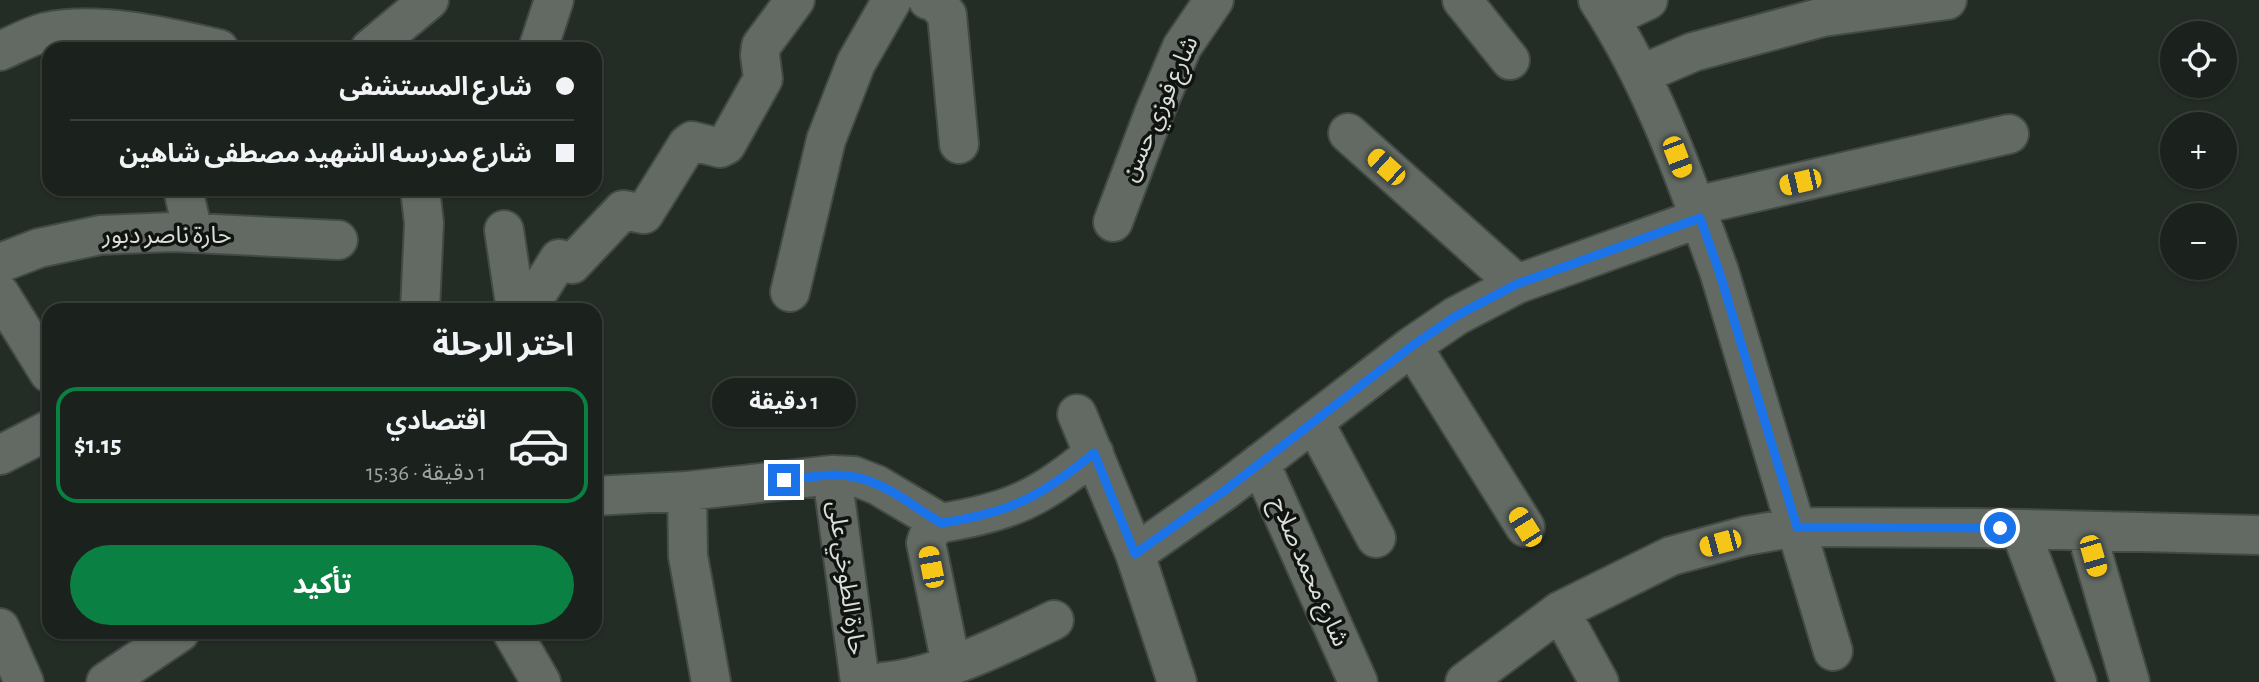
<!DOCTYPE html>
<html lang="ar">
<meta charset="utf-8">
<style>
body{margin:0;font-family:"Alegreya Sans","Noto Sans Arabic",sans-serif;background:#242925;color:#f1f3f6;direction:rtl;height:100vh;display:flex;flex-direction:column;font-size:26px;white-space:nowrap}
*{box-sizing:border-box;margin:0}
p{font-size:23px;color:#a0a3a3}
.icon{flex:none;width:38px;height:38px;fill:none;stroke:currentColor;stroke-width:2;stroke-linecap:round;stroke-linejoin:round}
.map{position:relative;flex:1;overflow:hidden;direction:ltr}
.panel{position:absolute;left:42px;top:303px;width:560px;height:336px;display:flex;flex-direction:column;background:#1b211c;border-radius:21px;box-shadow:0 2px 5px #0004,0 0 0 2px #393e3b;direction:rtl}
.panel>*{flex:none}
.hud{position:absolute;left:42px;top:42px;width:560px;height:154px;border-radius:21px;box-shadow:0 2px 5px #0004,0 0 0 2px #393e3b;direction:rtl;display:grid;align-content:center;height:154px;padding:0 28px;background:#1b211c}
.controls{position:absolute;left:2160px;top:21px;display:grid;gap:14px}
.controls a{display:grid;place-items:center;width:77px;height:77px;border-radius:50%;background:#1b211c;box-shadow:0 2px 5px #0004,0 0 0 2px #393e3b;font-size:35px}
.end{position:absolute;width:32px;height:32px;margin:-16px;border:9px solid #1a73e8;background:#fff;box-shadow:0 0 0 4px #fff}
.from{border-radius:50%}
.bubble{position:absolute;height:49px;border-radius:24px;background:#1b211c;box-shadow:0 2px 5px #0004,0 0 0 2px #393e3b;font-size:23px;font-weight:700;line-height:49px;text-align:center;direction:rtl}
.car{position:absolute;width:21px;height:42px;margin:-21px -10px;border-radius:9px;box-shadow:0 0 5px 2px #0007;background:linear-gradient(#f5c518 24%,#345 0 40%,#f5c518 0 76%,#345 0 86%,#f5c518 0)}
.hud b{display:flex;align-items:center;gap:24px;height:66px;font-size:26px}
.hud b+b{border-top:2px solid #393e3b}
.hud i{width:18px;height:18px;background:#f1f3f6}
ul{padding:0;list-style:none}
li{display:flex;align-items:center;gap:21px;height:116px;margin:0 14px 10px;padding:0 14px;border:4px solid #393e3b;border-radius:21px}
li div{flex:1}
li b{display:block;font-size:26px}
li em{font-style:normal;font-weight:700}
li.selected{border-color:#0b8043}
li>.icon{width:63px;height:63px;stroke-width:1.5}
h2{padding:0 28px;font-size:32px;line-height:84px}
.button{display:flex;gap:14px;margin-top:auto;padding:14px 28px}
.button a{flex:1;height:80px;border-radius:42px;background:#0b8043;color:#fff;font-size:28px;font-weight:700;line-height:80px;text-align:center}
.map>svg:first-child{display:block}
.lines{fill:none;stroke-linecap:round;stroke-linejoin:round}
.minor-casing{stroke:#434944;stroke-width:42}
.minor{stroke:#626a63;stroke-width:38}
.route{stroke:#1a73e8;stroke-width:9}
.labels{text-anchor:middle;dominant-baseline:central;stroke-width:7;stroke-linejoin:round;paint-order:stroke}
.street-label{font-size:24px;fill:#d9deda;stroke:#101310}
</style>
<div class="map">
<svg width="2259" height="682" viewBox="0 0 2259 682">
<rect width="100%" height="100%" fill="#242c26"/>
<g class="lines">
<defs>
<path id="minor" d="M 928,0 L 935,1 L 947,15 L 959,144
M 1462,0 L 1510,60
M 1598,0 C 1653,84 1685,177 1719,271 L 1833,651
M 1610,18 L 1648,0
M 370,49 L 429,0
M 538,49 L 554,0
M 0,51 C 14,45 30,36 46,32 C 100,21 166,37 219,49
M 1642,74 L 1693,52 L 1823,17 L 1947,0
M 1348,133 L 1517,284
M 183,189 L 193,233
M 420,189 L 424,223 L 420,310
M 1695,206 L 2009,134
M 1113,222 L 1154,113 L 1182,47 L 1214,0
M 504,230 L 516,310
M 0,263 L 39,248 L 100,235 L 173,232 L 338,240
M 790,292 L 826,140 L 856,63 L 892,0
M 0,294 L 49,373
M 527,310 L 559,259 L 572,264 L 623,210 L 644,214 L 687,145 L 692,141 L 720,148 L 726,145 L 763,79 L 760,55 L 761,46 L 795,0
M 1412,346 L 1525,527
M 1077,414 L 1135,554 L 1177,682
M 1314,422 L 1376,538
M 0,455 L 49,430
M 1260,463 L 1358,682
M 832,475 L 860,682
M 687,491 L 688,556 L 711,682
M 595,496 L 687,491 L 832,475 L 854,476 L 877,485 L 941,523 C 1010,512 1041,498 1094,453
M 941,523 L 930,531 L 926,543 L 951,664
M 2020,529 L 2077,682
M 2086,531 L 2130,682
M 1135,554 L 1224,491 L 1412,346 L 1456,316 L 1517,284 L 1700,218
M 1560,611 L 1599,682
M 0,628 L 24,682
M 512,632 L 541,682
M 106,682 L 180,632
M 883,682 C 938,677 1005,644 1054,620
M 1465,682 L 1560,611 L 1671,556 L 1745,536 L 1797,527 L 1979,528 L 2259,535"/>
</defs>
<use href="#minor" class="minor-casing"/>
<use href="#minor" class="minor"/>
</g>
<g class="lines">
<path class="route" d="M 784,480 C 806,478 832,472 855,477 C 886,483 914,507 941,523 C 1009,513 1041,497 1094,453 L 1135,554 L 1224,491 L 1412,346 L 1456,316 L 1517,284 L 1700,218 L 1719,271 L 1797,527 L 2000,528"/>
</g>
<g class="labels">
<g class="street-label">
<text transform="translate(1160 109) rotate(-66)">شارع فوزي حسن</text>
<text x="167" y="236">حارة ناصر دبور</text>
<text transform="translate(1309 572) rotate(66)">شارع محمد صلاح</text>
<text transform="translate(846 578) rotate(82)">حارة الطوخي على</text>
</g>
</g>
</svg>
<div class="controls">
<a><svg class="icon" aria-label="locate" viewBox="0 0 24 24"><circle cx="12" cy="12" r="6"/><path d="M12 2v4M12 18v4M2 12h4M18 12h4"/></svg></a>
<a>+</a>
<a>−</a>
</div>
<i class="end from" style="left:2000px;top:528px"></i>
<i class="end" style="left:784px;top:480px"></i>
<div class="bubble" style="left:712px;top:378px;width:144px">1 دقيقة</div>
<i class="car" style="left:1677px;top:157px;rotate:159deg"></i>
<i class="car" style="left:1386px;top:167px;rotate:312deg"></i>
<i class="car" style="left:1800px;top:182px;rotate:257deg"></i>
<i class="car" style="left:1525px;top:527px;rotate:328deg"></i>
<i class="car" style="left:1720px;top:543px;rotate:255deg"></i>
<i class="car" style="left:2093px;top:556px;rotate:164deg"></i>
<i class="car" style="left:931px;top:567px;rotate:349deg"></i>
<div class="hud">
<b><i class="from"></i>شارع المستشفى</b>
<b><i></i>شارع مدرسه الشهيد مصطفى شاهين</b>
</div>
<section class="panel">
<h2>اختر الرحلة</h2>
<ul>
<li class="selected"><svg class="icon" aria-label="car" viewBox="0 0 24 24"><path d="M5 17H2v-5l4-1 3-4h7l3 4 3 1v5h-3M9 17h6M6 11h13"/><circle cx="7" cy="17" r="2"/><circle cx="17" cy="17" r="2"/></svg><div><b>اقتصادي</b><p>1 دقيقة · 15:36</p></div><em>$1.15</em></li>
</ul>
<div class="button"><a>تأكيد</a></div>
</section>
</div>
